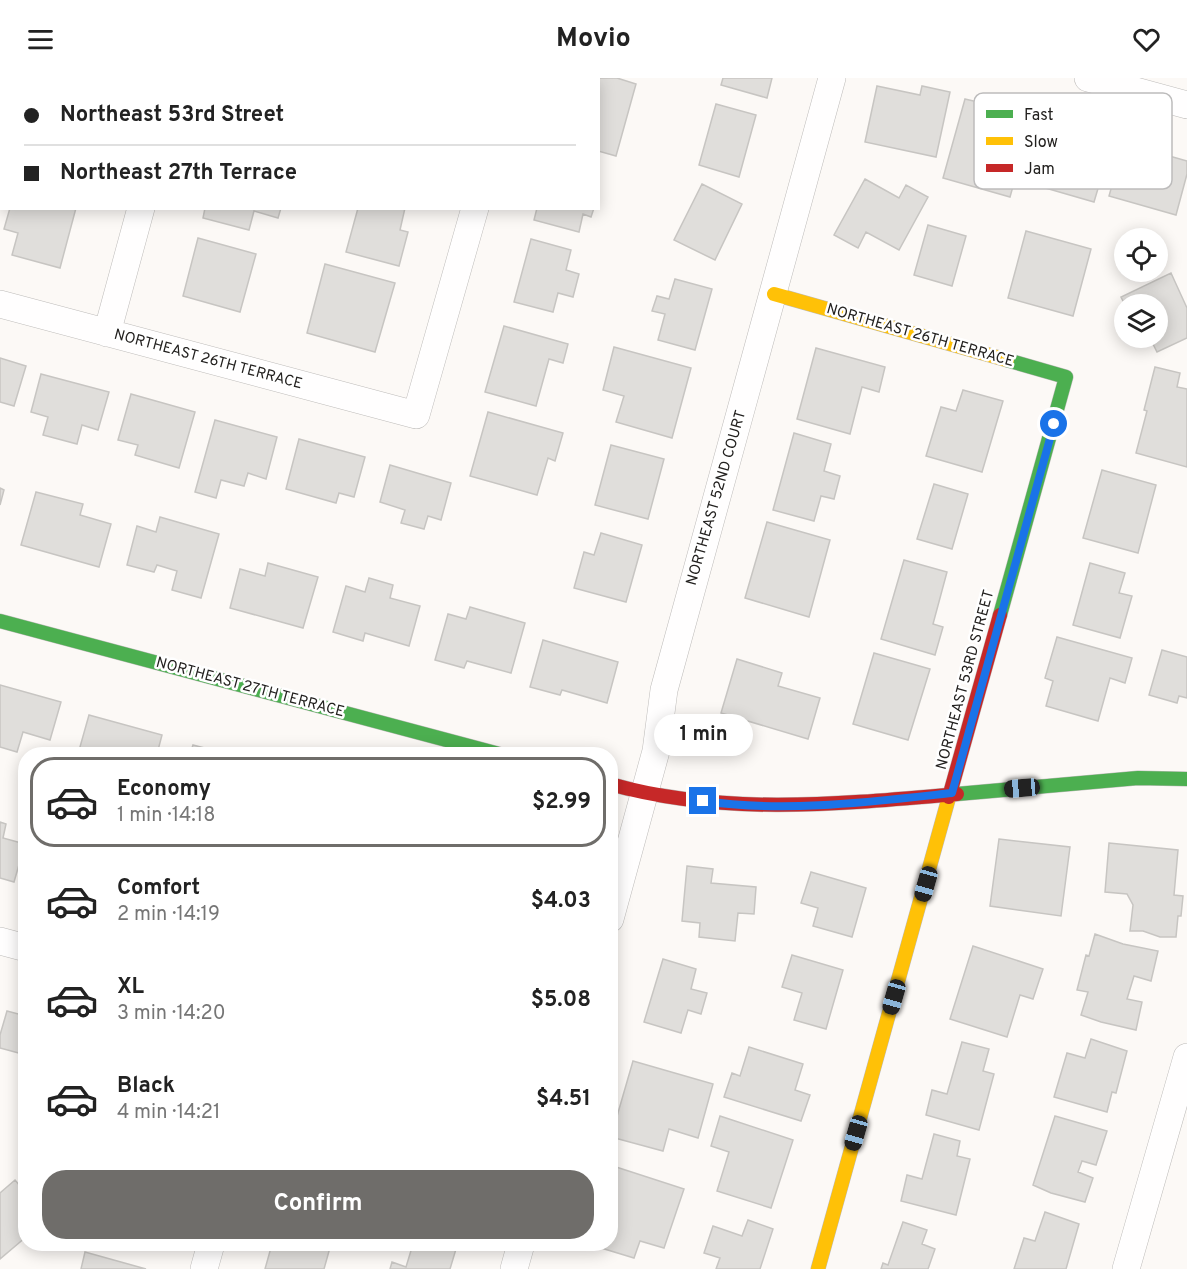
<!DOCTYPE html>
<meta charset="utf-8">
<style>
body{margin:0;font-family:Overpass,sans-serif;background:#f6f6f6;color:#222;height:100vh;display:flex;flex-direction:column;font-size:22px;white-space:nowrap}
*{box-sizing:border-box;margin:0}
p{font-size:20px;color:#767676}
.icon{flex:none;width:33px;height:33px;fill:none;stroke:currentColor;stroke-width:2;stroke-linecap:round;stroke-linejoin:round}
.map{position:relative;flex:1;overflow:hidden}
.drawer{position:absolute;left:18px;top:669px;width:600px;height:504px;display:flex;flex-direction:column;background:#fff;border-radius:24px;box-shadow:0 3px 15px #0003}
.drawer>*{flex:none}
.guide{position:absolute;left:0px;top:0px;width:600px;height:132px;box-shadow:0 3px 15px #0003;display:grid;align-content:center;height:132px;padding:0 24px;background:#fff}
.controls{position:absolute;left:1114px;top:150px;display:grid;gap:12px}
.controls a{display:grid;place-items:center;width:54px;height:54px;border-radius:50%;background:#fff;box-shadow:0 3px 15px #0003;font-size:30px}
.end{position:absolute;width:27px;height:27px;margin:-14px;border:8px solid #1a73e8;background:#fff;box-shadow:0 0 0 3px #fff}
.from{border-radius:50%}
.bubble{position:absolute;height:42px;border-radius:21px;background:#fff;box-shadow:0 3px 15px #0003;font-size:20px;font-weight:700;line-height:42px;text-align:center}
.car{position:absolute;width:18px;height:36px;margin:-18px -9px;border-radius:8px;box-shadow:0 0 4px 2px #0007;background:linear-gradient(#222 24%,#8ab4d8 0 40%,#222 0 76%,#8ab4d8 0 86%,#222 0)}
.guide b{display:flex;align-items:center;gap:21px;height:57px;font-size:22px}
.guide b+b{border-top:2px solid #e0e0e0}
.guide i{width:15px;height:15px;background:#222}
ul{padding:10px 0 0;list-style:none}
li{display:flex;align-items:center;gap:18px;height:90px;margin:0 12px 9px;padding:0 12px;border:3px solid transparent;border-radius:24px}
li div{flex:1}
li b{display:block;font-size:22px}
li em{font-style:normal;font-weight:700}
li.selected{border-color:#6f6d6a}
li>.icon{width:54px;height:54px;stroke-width:1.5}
.action{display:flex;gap:12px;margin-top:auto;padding:12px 24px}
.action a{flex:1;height:69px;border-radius:24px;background:#6f6d6a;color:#fff;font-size:24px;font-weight:700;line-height:69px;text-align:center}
header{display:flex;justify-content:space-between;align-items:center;height:78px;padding:0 24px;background:#fff;font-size:27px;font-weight:700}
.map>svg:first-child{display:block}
.building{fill:#e0dedb;stroke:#c7c5c2;stroke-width:1.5}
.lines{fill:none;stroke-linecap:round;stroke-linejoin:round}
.street-casing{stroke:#bebcba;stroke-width:28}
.fast-casing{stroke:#bebcba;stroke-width:15}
.slow-casing{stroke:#bebcba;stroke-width:15}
.jam-casing{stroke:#bebcba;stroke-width:15}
.street{stroke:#fffefe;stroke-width:27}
.fast{stroke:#4caf50;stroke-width:14}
.slow{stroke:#ffc107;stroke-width:14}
.jam{stroke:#c62828;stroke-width:14}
.route{stroke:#1a73e8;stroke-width:8}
.labels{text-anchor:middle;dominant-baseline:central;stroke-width:5;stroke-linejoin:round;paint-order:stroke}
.street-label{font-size:15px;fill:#23211f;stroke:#fff}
.key{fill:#fff;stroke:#bdbcbc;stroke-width:1.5}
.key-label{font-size:16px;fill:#23211f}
</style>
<header><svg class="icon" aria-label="menu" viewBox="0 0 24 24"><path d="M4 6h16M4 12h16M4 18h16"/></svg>Movio<svg class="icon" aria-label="heart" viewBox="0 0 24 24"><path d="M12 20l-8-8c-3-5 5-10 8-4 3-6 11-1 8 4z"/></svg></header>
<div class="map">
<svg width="1187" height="1191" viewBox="0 0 1187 1191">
<rect width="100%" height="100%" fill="#fcf9f6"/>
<path class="building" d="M 52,0 L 117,0 L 51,2 Z
M 245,0 L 281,0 L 285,2 L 245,2 Z
M 394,0 L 450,0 L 449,2 Z
M 575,0 L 617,0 L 636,6 L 616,78 L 598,73 L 598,2 L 575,2 Z
M 723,0 L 772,0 L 767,20 L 721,7 Z
M 877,8 L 920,17 L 922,8 L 950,14 L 936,79 L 865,64 Z
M 965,21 L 1033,37 L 1010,119 L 943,100 Z
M 716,26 L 756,37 L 739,99 L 699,87 Z
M 1081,51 L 1113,60 L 1094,124 L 1028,105 L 1042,57 L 1077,67 Z
M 1124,65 L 1187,83 L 1187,96 L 1176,137 L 1109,118 Z
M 865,101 L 899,120 L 906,107 L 928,119 L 899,172 L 866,154 L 858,170 L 834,157 Z
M 702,106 L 742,126 L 715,182 L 674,162 Z
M 10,130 L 76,130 L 60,190 L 12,177 L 18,155 L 4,151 Z
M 205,130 L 281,130 L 278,140 L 254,133 L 249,152 L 203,140 Z
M 358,130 L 405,130 L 400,152 L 408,154 L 399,188 L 346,174 Z
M 537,130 L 594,130 L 591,139 L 583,136 L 579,154 L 534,142 Z
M 928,147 L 966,158 L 952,208 L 914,197 Z
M 1026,153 L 1091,171 L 1073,238 L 1008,220 Z
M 198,160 L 256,176 L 240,234 L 183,218 Z
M 531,161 L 571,172 L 566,192 L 579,196 L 573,219 L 558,215 L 553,234 L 514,224 Z
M 325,186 L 395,205 L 375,274 L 307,255 Z
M 1171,195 L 1187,230 L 1187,260 L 1157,274 L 1150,260 L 1158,260 L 1158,226 L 1125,227 L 1121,219 Z
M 675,201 L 712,211 L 695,272 L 658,262 L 665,236 L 652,233 L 657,218 L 669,221 Z
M 504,248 L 568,266 L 563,285 L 549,281 L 536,328 L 485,314 Z
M 614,269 L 691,290 L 672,360 L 616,344 L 624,318 L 603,312 Z
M 816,270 L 885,289 L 879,314 L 862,309 L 850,356 L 797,341 Z
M 0,280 L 26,288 L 14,328 L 0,324 Z
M 1155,289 L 1180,295 L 1177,309 L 1187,311 L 1187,389 L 1136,375 L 1147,333 L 1144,332 Z
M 41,296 L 109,314 L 98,352 L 82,347 L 77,366 L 43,357 L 48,339 L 31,334 Z
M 963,312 L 1003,323 L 982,394 L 926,378 L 941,329 L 956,333 Z
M 131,316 L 195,334 L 179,390 L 135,377 L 138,367 L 118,362 Z
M 488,334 L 563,355 L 555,383 L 548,380 L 537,417 L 470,398 Z
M 215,342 L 277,359 L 266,401 L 248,395 L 244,408 L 221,402 L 216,420 L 195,414 Z
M 794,355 L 831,366 L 824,393 L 840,398 L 834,421 L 821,418 L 814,443 L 773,432 Z
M 299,361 L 365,379 L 354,419 L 339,415 L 336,425 L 286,411 Z
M 611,367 L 664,381 L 648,441 L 595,427 Z
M 390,387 L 451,405 L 441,442 L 428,438 L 424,451 L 401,445 L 405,432 L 380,424 Z
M 1102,392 L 1156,407 L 1138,475 L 1083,460 Z
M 934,406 L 968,416 L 952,471 L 917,461 Z
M 0,410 L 4,412 L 0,427 Z
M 36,414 L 83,426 L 80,437 L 111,446 L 99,489 L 21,467 Z
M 160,439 L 219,456 L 201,520 L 172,512 L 177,493 L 157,487 L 154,494 L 127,487 L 137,448 L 156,454 Z
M 767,444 L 830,462 L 809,539 L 745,520 Z
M 601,455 L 642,467 L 626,524 L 574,510 L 584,474 L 594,477 Z
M 904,482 L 947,494 L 933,546 L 943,549 L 935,577 L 881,561 Z
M 268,485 L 318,499 L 303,550 L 230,530 L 240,491 L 265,498 Z
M 1090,485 L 1125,495 L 1119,515 L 1132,518 L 1120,560 L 1073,547 Z
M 369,500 L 393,507 L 390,520 L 420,528 L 409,568 L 365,555 L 363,563 L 333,554 L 346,508 L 365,514 Z
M 470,529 L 525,545 L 511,595 L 467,583 L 464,590 L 435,582 L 448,536 L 466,541 Z
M 1057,559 L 1132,580 L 1125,605 L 1110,600 L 1098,643 L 1046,628 L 1053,603 L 1045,600 Z
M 543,562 L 618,584 L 607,625 L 562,612 L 560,617 L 530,609 Z
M 1162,572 L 1187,579 L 1187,620 L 1179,618 L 1177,625 L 1149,617 Z
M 874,575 L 930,591 L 908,662 L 853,646 Z
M 737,581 L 782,595 L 778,608 L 820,620 L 808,661 L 721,635 Z
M 0,607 L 61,624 L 50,662 L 23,654 L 17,674 L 0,669 Z
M 89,637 L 162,657 L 157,676 L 78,676 Z
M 193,667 L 220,674 L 219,676 L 190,676 Z
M 236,672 L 251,676 L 235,676 Z
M 0,744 L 6,746 L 3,760 L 25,766 L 14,804 L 0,800 Z
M 999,761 L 1070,769 L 1061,838 L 990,828 Z
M 1109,765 L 1178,772 L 1174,817 L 1183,818 L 1181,838 L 1178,838 L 1176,859 L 1160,859 L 1143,853 L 1130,853 L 1133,827 L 1127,816 L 1105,814 Z
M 687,788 L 713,791 L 711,805 L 756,809 L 754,836 L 738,835 L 735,863 L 699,859 L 700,845 L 682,843 Z
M 811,794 L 866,810 L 852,859 L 813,848 L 818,830 L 801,825 Z
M 1095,856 L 1123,866 L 1158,873 L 1151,903 L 1134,898 L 1127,921 L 1142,924 L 1136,952 L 1101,944 L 1081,937 L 1088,914 L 1077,912 L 1086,877 L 1089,878 Z
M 973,868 L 1043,891 L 1033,921 L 1020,917 L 1007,959 L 950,941 Z
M 792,877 L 843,892 L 826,951 L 794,942 L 802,915 L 782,909 Z
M 663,881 L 696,891 L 691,911 L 707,915 L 701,936 L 688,932 L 681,955 L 644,944 Z
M 7,933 L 26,938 L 26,977 L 0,970 L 0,957 Z
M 1091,961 L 1127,973 L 1116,1015 L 1112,1014 L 1107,1034 L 1054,1019 L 1067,975 L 1085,980 Z
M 962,964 L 989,971 L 983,993 L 994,996 L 979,1052 L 926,1037 L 932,1012 L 947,1016 Z
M 749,969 L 803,986 L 795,1012 L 810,1017 L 801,1043 L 724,1019 L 732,995 L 740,998 Z
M 633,983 L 713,1006 L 698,1060 L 669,1051 L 663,1073 L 611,1059 Z
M 720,1038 L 793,1062 L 771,1130 L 717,1113 L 729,1074 L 711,1068 Z
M 1055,1038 L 1107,1053 L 1096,1087 L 1082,1083 L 1078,1094 L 1093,1100 L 1085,1124 L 1051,1115 L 1033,1107 Z
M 934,1056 L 960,1063 L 957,1078 L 970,1081 L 956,1137 L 901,1123 L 907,1097 L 922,1101 Z
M 610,1087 L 684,1111 L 664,1170 L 640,1163 L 634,1180 L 588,1166 L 610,1166 Z
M 15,1102 L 26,1115 L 26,1159 L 0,1181 L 0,1115 Z
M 1045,1134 L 1079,1146 L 1066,1191 L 1014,1191 L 1024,1160 L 1035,1163 Z
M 748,1142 L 773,1151 L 760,1191 L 716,1191 L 720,1180 L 704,1175 L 713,1148 L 742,1158 Z
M 903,1144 L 927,1152 L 922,1166 L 935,1171 L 928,1191 L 881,1191 L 883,1185 L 888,1187 Z
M 272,1166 L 331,1166 L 324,1191 L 265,1191 Z
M 413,1166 L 438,1166 L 456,1171 L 450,1191 L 390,1191 L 392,1184 L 406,1189 Z
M 85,1174 L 146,1191 L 81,1191 Z"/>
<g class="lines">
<defs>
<path id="street" d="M 1088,0 L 1187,27
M 177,2 L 177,0
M 512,2 L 512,0
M 0,226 L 416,337 L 475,130
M 107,255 L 141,130
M 610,841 L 656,673 L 664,612 L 832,0
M 0,863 L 26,870
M 204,1191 L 211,1166
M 514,1191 L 521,1166
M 1126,1191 L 1187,979"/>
<path id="fast" d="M 1000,537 L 1066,299 L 1007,282
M 0,543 L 499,676
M 957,716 L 1138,700 L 1187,701"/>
<path id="slow" d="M 774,216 L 1007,282
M 818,1191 L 949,719"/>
<path id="jam" d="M 610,706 C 723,738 842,726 957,716
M 949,719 L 1000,537"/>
</defs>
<use href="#street" class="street-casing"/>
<use href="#fast" class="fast-casing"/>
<use href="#slow" class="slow-casing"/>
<use href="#jam" class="jam-casing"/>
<use href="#street" class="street"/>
<use href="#fast" class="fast"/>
<use href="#slow" class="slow"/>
<use href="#jam" class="jam"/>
</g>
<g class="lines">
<path class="route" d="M 703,723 C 785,735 870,724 952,715 L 1054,346"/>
</g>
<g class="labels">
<g class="street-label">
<text transform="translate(920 258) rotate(16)">NORTHEAST 26TH TERRACE</text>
<text transform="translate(208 282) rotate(15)">NORTHEAST 26TH TERRACE</text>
<text transform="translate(717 420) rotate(-74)">NORTHEAST 52ND COURT</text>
<text transform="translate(966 602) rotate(-75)">NORTHEAST 53RD STREET</text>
<text transform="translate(250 610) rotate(15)">NORTHEAST 27TH TERRACE</text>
</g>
</g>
<rect x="974" y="15" width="198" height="96" rx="9" class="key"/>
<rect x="986" y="32" width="27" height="8" fill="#4caf50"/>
<rect x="986" y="59" width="27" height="8" fill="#ffc107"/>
<rect x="986" y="86" width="27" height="8" fill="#c62828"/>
<g class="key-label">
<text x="1024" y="42">Fast</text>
<text x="1024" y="69">Slow</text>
<text x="1024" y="96">Jam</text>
</g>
</svg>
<div class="controls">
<a><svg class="icon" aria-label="locate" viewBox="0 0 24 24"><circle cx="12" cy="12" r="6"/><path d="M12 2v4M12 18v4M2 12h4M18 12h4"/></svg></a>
<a><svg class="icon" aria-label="layers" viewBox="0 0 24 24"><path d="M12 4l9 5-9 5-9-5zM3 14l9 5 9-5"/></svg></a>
</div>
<i class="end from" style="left:1054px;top:346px"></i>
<i class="end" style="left:703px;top:723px"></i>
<div class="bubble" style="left:654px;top:636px;width:99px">1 min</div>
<i class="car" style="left:1022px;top:710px;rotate:265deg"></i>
<i class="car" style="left:926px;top:806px;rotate:196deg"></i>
<i class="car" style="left:894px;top:919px;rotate:196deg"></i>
<i class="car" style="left:856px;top:1055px;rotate:196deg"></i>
<div class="guide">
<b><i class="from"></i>Northeast 53rd Street</b>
<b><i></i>Northeast 27th Terrace</b>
</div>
<section class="drawer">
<ul>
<li class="selected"><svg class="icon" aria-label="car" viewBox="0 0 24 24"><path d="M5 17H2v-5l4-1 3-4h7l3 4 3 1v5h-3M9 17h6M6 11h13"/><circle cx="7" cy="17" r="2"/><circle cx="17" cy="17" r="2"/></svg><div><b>Economy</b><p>1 min · 14:18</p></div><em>$2.99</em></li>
<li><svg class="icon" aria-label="car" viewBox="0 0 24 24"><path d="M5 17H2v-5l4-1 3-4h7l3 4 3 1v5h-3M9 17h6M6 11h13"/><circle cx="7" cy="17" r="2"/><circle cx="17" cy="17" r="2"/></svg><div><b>Comfort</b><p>2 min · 14:19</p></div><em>$4.03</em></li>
<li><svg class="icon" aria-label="car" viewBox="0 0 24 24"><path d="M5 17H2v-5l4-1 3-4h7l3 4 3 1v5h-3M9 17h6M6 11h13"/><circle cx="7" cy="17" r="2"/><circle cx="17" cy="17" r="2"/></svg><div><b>XL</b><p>3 min · 14:20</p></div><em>$5.08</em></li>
<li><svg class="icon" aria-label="car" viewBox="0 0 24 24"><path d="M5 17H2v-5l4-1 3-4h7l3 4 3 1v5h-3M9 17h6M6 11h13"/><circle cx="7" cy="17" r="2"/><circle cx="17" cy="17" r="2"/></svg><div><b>Black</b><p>4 min · 14:21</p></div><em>$4.51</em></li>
</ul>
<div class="action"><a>Confirm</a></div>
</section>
</div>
